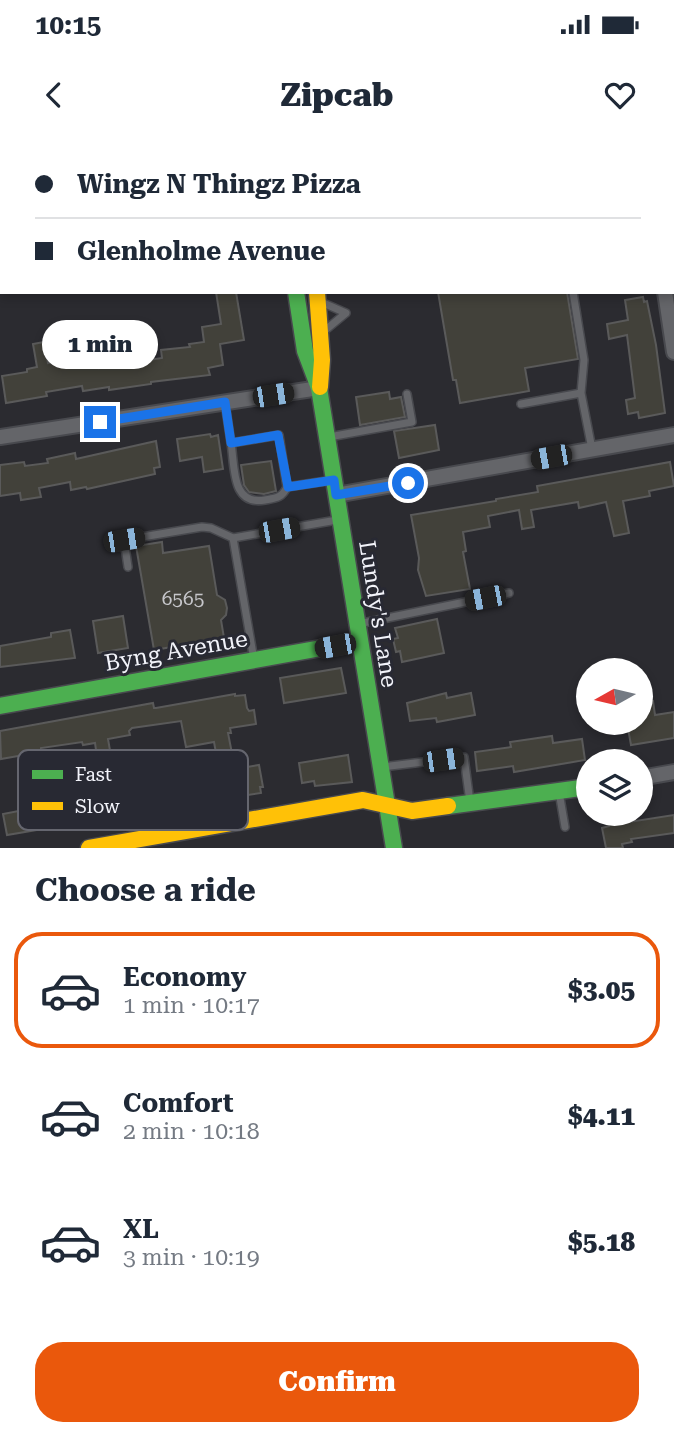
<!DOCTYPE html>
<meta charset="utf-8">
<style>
body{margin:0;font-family:"Roboto Serif",serif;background:#f6f6f7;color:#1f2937;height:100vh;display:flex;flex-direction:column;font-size:26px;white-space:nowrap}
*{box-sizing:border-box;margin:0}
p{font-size:23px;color:#747a83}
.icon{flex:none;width:38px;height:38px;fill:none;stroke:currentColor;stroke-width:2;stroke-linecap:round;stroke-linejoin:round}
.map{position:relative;height:708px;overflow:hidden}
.sheet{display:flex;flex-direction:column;background:#fff;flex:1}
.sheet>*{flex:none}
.top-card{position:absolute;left:0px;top:0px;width:676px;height:154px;box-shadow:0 4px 10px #0003;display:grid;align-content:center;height:154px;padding:0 35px;background:#fff}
.needle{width:46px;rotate:262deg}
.buttons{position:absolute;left:576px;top:518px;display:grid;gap:14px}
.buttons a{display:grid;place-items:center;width:77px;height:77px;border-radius:50%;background:#fff;box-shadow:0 4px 10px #0003;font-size:35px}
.end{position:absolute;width:32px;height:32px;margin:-16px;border:9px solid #1a73e8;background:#fff;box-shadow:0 0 0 4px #fff}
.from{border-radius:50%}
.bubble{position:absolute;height:49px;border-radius:24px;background:#fff;box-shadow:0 4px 10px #0003;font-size:23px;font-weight:800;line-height:49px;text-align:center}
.car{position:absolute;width:21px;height:42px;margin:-21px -10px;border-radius:9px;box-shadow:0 0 5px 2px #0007;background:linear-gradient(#222 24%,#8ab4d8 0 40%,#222 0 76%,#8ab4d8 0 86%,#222 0)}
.top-card b{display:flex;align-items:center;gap:24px;height:66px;font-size:26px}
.top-card b+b{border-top:2px solid #e0e1e3}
.top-card i{width:18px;height:18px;background:#1f2937}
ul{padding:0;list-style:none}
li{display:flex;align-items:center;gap:21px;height:116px;margin:0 14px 10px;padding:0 21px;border:4px solid transparent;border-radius:28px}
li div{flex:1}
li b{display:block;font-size:26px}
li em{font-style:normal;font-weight:800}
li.on{border-color:#ea580c}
li>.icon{width:63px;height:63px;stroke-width:1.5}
h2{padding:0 35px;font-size:32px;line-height:84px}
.primary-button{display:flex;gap:14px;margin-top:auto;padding:14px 35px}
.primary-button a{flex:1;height:80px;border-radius:28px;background:#ea580c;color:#fff;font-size:28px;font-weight:800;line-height:80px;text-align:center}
.status{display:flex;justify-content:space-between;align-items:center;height:49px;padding:0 35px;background:#fff;direction:ltr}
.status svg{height:19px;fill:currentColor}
header{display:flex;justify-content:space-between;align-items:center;height:91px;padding:0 35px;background:#fff;font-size:32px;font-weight:800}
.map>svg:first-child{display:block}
.building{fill:#42413a;stroke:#5a5a5a;stroke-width:2}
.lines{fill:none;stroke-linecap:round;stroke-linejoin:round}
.lane-casing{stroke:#48494e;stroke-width:10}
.street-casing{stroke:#48494e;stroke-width:18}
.fast-casing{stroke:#48494e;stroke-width:19}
.slow-casing{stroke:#48494e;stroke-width:19}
.lane{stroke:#646569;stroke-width:7}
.street{stroke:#646569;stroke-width:14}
.fast{stroke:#4caf50;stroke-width:16}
.slow{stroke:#ffc107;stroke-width:16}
.route{stroke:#1a73e8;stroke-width:9}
.labels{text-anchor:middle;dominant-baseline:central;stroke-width:6;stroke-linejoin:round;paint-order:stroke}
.number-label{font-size:19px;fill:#c6c6ca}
.street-label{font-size:23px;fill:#f2f3fa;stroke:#282933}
.key{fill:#282933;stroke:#65666f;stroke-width:2}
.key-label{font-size:19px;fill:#f2f3fa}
</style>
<div class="status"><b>10:15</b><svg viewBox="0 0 49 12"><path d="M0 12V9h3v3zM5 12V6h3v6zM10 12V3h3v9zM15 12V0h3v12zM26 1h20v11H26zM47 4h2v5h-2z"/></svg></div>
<header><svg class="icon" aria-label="back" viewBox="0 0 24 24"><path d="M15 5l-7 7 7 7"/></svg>Zipcab<svg class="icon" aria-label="heart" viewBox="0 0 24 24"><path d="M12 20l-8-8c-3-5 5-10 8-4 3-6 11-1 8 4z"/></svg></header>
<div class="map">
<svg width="674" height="708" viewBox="0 0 674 708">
<rect width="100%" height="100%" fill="#2b2b30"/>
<path class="building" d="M 216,152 L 236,152 L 244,200 L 220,204 L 223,225 L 208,228 L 210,235 L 151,242 L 151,244 L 109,250 L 109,247 L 83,251 L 82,246 L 46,252 L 47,256 L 6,263 L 2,236 L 27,232 L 27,229 L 37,227 L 33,204 L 44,202 L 48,223 L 65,220 L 66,225 L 97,220 L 99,228 L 162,218 L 161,210 L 190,207 L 189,204 L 204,202 L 202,187 L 221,184 Z
M 438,152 L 567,152 L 578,219 L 525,228 L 529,251 L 460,263 L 456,240 L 453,240 Z
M 643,157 L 644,162 L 647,161 L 656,205 L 665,273 L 639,278 L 638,272 L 628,274 L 626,260 L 635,258 L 627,195 L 609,199 L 607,184 L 628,180 L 625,160 Z
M 389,252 L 390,259 L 401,257 L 405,277 L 360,285 L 356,257 Z
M 435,285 L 439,310 L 399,318 L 394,291 Z
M 210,294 L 211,297 L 218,295 L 223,329 L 204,332 L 202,317 L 180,321 L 177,299 Z
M 156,301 L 160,327 L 154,328 L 155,334 L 87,349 L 86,347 L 71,350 L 70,342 L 39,348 L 41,357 L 21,360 L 20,353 L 0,356 L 0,325 L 24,322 L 25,326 L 48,323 L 47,319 L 75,313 L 76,319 Z
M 271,321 L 276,351 L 264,354 L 249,352 L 244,345 L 241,325 Z
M 670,322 L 674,346 L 649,351 L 650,356 L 623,361 L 629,393 L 614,396 L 606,362 L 579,368 L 578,362 L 531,370 L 534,387 L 522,389 L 519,370 L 488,376 L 490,387 L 463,392 L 466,411 L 463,412 L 470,449 L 426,456 L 418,430 L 419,418 L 411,375 L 496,361 L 496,359 L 538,352 L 537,346 Z
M 162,402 L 163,413 L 209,406 L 217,455 L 225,460 L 227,468 L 226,475 L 221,480 L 224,498 L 154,510 L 136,406 Z
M 123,476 L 128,508 L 98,513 L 93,481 Z
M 437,479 L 444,513 L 402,522 L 400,511 L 396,512 L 393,499 L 398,498 L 395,488 Z
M 70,490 L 75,518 L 0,527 L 0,506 L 51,497 L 51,493 Z
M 341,528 L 346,553 L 284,563 L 280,538 Z
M 446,553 L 447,558 L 471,553 L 475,575 L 437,582 L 436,578 L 410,581 L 407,563 Z
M 235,554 L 235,556 L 245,555 L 247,568 L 249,571 L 254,570 L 256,584 L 230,588 L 231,593 L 228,593 L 235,629 L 259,625 L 263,647 L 260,647 L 261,653 L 221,659 L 217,657 L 197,661 L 196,658 L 172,663 L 172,667 L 141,673 L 68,685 L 68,683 L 65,684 L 64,680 L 42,684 L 43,689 L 7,695 L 3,674 L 29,669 L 27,661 L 46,658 L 48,667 L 94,659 L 93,649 L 108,646 L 110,655 L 153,646 L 152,641 L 193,632 L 195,639 L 220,635 L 214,602 L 186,607 L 181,581 L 132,588 L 129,591 L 130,595 L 108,599 L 112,622 L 98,624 L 95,603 L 83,605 L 82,602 L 41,608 L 41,612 L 1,619 L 0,591 L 153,563 L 154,568 L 156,568 Z
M 653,561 L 655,575 L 674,572 L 674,598 L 631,605 L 627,583 L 640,583 L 640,563 Z
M 552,596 L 553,603 L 582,599 L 585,620 L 514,632 L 513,626 L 477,631 L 475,612 L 511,607 L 510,602 Z
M 348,615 L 352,642 L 315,646 L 314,641 L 302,643 L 299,623 Z
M 674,675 L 674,693 L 631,699 L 632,702 L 622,704 L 623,708 L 606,708 L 602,688 L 609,686 L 608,683 L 622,680 L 623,683 Z"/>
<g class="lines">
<defs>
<path id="lane" d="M 544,0 L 544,2
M 573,152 L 584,220 L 581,253
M 321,162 L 346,173 L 323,192
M 225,263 L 231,303 L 279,295 L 287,347 L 333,340
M 521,264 L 581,253 L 592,309
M 329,297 L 412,282 L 407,254
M 231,303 C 235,327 231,366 265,360 C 276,358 282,358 287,347
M 128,427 L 124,400 L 202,387 L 211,388 L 233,398
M 358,484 L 509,453
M 254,520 L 233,398 L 337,380
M 382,627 L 464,617 L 470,662
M 559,652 L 565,687"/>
<path id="street" d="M 43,0 L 43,2
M 642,0 L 642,2
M 0,78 L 2,78
M 665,152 L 674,212
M 0,297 L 319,248
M 336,355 L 674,295
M 640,638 L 674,632"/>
<path id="fast" d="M 295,0 L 296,2
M 296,152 L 305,211 L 319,248 L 394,708
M 0,566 L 360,501
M 448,666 L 588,647"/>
<path id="slow" d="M 271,0 L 271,2
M 317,152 L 322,220 L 320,247
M 89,708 L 363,660 L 412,671 L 448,666"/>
</defs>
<use href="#lane" class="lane-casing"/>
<use href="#street" class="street-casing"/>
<use href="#fast" class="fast-casing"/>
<use href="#slow" class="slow-casing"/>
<use href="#lane" class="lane"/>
<use href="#street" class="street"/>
<use href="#fast" class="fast"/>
<use href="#slow" class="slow"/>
</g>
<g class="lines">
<path class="route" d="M 100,282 L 225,262 L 231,303 L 278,295 L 288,347 L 334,340 L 336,355 L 408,343"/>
</g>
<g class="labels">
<g class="number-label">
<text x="183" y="458">6565</text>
</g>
<g class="street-label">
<text transform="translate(378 474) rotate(81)">Lundy's Lane</text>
<text transform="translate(176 511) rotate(-10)">Byng Avenue</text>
</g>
</g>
<rect x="18" y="610" width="230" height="80" rx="10" class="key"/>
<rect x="32" y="630" width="31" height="9" fill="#4caf50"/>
<rect x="32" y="662" width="31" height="8" fill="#ffc107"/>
<g class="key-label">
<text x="75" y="641">Fast</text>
<text x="75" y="673">Slow</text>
</g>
</svg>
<div class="buttons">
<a><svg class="needle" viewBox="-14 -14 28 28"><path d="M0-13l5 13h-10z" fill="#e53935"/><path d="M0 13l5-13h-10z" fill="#747a83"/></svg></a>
<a><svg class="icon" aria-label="layers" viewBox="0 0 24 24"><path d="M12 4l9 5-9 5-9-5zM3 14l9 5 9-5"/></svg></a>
</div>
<i class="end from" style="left:408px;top:343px"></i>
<i class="end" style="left:100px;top:282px"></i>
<div class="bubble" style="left:42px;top:180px;width:116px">1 min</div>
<i class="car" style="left:273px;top:255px;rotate:81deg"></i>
<i class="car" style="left:551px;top:317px;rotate:260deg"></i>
<i class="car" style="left:279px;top:390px;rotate:80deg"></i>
<i class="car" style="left:124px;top:400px;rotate:81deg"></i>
<i class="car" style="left:485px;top:458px;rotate:259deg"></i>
<i class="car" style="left:335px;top:506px;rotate:260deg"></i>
<i class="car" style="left:443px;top:620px;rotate:82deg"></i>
<div class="top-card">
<b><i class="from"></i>Wingz N Thingz Pizza</b>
<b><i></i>Glenholme Avenue</b>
</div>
</div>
<section class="sheet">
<h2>Choose a ride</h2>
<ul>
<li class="on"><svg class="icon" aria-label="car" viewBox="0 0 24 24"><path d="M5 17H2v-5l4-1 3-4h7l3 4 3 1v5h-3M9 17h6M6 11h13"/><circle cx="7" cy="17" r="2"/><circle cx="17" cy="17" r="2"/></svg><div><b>Economy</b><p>1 min · 10:17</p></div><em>$3.05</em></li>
<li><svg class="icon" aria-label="car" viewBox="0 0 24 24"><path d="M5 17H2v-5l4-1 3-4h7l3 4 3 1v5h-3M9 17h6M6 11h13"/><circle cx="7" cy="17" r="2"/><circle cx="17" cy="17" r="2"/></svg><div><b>Comfort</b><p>2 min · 10:18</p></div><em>$4.11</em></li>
<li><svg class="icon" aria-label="car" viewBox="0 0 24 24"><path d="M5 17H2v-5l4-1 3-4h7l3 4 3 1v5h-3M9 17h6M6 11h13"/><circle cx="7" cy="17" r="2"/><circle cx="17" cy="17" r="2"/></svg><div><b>XL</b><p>3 min · 10:19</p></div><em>$5.18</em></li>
</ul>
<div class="primary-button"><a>Confirm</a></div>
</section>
